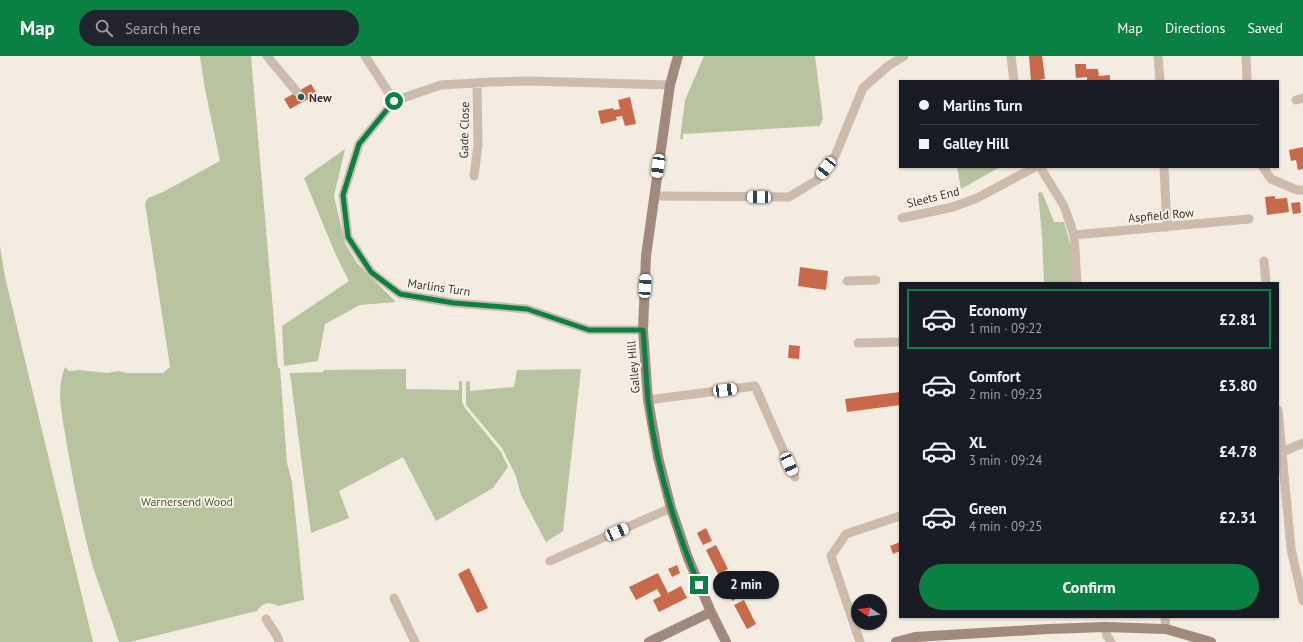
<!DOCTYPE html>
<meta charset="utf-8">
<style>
body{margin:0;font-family:"PT Sans",sans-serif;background:#20242c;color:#f1f3f6;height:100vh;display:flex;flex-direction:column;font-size:15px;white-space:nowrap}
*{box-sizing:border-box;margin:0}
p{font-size:13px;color:#9ea1a6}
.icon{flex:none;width:22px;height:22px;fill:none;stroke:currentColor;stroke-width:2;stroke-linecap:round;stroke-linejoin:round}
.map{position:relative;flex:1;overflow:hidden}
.panel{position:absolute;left:899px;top:226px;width:380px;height:336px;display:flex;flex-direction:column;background:#171b24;border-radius:0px;box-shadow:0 1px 3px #0004}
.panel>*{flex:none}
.hud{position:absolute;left:899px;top:24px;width:380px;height:88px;border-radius:0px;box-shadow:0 1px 3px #0004;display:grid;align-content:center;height:88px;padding:0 20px;background:#171b24}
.needle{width:26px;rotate:283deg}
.buttons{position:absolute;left:851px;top:538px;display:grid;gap:8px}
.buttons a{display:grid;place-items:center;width:36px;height:36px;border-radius:50%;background:#171b24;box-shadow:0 1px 3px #0004;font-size:20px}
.end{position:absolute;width:18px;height:18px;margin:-9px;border:5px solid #0b8043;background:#fff;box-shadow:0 0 0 2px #fff}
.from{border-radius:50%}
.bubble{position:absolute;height:28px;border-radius:14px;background:#171b24;box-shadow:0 1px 3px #0004;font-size:13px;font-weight:700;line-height:28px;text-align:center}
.car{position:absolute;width:12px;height:24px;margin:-12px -6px;border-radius:5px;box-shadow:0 0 3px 1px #0007;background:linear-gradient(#fff 24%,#345 0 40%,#fff 0 76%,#345 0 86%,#fff 0)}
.hud b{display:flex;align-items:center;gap:14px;height:38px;font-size:15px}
.hud b+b{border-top:1px solid #363941}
.hud i{width:10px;height:10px;background:#f1f3f6}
ul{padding:7px 0 0;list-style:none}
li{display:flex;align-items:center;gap:12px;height:60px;margin:0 8px 6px;padding:0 12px;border:2px solid transparent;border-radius:0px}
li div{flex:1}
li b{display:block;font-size:15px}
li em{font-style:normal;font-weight:700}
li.on{border-color:#0b8043}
li>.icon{width:36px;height:36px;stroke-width:1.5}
.primary-button{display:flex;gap:8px;margin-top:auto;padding:8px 20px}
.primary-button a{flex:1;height:46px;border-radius:24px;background:#0b8043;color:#fff;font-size:16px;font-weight:700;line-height:46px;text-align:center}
header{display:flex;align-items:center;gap:24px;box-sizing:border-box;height:56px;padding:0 20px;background:#0b8043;color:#fff}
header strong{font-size:19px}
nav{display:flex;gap:22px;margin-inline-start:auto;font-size:14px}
.search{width:280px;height:36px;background:#20242c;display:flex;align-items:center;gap:10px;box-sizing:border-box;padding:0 14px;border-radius:22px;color:#9ea1a6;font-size:15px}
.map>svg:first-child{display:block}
.green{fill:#b8c4a0}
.building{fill:#c8694b}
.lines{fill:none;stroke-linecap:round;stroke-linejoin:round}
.street{stroke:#cdbbac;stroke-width:9}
.secondary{stroke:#a18a7d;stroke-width:10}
.route{stroke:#0b8043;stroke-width:5}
.poi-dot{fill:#1f5a5e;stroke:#fbf5ee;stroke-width:1.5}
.labels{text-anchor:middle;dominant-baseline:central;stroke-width:3.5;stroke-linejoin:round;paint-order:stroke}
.poi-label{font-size:12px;font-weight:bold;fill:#3b302b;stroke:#fbf5ee;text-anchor:start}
.street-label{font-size:12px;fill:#3b302b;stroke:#fbf5ee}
.park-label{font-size:12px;fill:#4a5a2e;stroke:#fbf5ee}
</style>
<header>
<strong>Map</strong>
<div class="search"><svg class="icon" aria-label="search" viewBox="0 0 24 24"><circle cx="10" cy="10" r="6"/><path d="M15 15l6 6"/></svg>Search here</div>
<nav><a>Map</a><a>Directions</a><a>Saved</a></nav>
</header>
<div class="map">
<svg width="1303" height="586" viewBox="0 0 1303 586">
<rect width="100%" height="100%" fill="#f4ebe1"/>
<path class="green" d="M 200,0 L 251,0 L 278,312 L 280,312 L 287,407 L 292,426 L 304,544 L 278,550 C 270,545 262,547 257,555 L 130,586 L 119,586 C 111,561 101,536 93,511 C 82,471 74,430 67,389 C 63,364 55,335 65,311 L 69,315 L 79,314 L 107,317 L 119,315 L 126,317 L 163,317 L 170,311 L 145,147 L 148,142 L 163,136 L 220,105 L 205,33 Z
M 704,0 L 815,0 L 823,63 L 819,71 L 818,70 L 683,78 L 683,83 L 680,83 L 685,44 Z
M 345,93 L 334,140 L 345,187 L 357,207 L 396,246 L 360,249 L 325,268 L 318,305 L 284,310 L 282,270 L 349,225 L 335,197 L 304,122 Z
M 957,111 L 1000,111 L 961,133 Z
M 1042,136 L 1054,166 L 1064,166 L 1072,195 L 1073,227 L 1044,227 L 1042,180 L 1038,137 Z
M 0,190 L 5,221 L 93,586 L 0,586 Z
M 406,313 L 406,333 L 459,334 L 459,325 L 462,325 L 462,346 L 465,352 L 501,396 L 508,411 L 493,432 L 436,465 L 403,401 L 339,435 L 349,462 L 311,477 L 290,317 L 323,316 L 324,314 Z
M 581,313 L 563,475 L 546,486 L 521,439 L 516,420 L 502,392 L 466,349 L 466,325 L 470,326 L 470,335 L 514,331 L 517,314 Z"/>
<path class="building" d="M 1029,0 L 1042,0 L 1045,23 L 1031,25 Z
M 1075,8 L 1086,8 L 1086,13 L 1098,13 L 1099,20 L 1110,19 L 1110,25 L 1087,25 L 1087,21 L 1076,22 Z
M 311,28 L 317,38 L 290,53 L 284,43 Z
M 630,41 L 636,68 L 625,70 L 622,60 L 616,61 L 617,64 L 601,68 L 598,55 L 613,52 L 614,54 L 620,53 L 618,44 Z
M 1303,91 L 1303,113 L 1298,114 L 1296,104 L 1291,105 L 1289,94 Z
M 1275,140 L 1275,143 L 1287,142 L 1289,156 L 1267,159 L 1265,141 Z
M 1300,146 L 1301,157 L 1293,158 L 1291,147 Z
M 800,211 L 828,215 L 826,234 L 798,230 Z
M 789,289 L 800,290 L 799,303 L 788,302 Z
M 900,336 L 900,349 L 847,356 L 845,343 Z
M 706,472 L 712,485 L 703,489 L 697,477 Z
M 900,486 L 900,495 L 893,498 L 890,490 Z
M 716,489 L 728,513 L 718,518 L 706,494 Z
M 677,509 L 680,517 L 672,521 L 668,513 Z
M 469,512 L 488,552 L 477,557 L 458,518 Z
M 730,515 L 742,540 L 732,545 L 720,520 Z
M 658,517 L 668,537 L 681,530 L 687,542 L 659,556 L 653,544 L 661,540 L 657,533 L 636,544 L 629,531 Z
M 744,544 L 756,568 L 747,573 L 734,549 Z"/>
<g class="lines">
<path class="street" d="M 267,0 L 297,36
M 365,0 L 394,45
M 1011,0 L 1014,25
M 1158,0 L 1160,25
M 1246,0 L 1247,25
M 1296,44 L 1303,42
M 1040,111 L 1064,150 L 1074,179 L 1077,227
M 1164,111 L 1167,171
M 1263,111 L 1271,123 L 1297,134 L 1303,134
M 474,120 L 478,89 L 477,27
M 654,140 L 789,141 L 817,124 L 835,100 L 863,32 L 888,10 L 904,0
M 902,162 L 953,151 L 977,142 L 1035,111
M 1074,179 L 1249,163
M 1264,205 L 1266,227
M 847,225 L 876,224
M 643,274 L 589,274 L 527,253 L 454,247 L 400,238 L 371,216 L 348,181 L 343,139 L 359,88 L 394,45 L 441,29 L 493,26 L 528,25 L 670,29
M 858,287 L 900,286
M 648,344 L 755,330 L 795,421
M 1278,354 L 1291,493 L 1303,545
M 1282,396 L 1303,387
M 550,505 L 671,452
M 394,542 L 415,586
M 1165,561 L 1166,573
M 266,563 L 277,580 L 279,586
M 1105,571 L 1107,580 L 1111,586
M 860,586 L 831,500 L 846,478 L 900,460"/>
<path class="secondary" d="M 678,0 L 670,29 L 646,200 L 643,274 L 648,344 L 658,401 L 671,452 L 688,502 L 711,556 L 726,586
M 649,586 L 711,556
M 896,586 L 915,581 L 1048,573 L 1105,571 L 1166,573 L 1211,586"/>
</g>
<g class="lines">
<path class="route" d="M 394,45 L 359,88 L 343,139 L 348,181 L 371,216 L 400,238 L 454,247 L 527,253 L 589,274 L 643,274 C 645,297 646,321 648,344 C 656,408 674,470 699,529"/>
</g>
<circle class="poi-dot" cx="301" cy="41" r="4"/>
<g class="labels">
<g class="poi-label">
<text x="309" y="41">New</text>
</g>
<g class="street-label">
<text transform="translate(464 74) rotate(-89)">Gade Close</text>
<text transform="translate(933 141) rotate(-14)">Sleets End</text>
<text transform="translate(1161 159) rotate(-5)">Aspfield Row</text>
<text transform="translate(439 231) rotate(8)">Marlins Turn</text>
<text transform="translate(633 311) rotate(-95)">Galley Hill</text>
</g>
<g class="park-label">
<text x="187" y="445">Warnersend Wood</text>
</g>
</g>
</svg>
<div class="buttons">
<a><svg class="needle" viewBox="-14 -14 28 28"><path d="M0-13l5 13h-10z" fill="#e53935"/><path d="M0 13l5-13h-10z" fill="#9ea1a6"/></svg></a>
</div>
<i class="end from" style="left:394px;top:45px"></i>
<i class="end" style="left:699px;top:529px"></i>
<div class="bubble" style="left:713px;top:515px;width:66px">2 min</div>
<i class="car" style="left:658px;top:110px;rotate:188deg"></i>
<i class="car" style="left:826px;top:112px;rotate:218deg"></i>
<i class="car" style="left:759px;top:141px;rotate:271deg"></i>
<i class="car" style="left:645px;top:230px;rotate:3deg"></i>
<i class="car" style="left:725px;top:334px;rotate:83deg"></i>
<i class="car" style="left:789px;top:408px;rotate:156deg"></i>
<i class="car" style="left:617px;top:476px;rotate:66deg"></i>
<div class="hud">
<b><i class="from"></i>Marlins Turn</b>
<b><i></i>Galley Hill</b>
</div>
<section class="panel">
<ul>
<li class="on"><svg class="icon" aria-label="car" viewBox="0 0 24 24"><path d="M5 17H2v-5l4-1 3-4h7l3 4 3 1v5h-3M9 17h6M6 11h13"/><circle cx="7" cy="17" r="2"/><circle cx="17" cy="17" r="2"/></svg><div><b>Economy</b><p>1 min · 09:22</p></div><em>£2.81</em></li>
<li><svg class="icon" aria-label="car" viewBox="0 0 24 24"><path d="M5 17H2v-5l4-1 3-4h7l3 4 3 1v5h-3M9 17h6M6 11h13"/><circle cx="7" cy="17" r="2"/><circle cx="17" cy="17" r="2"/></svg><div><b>Comfort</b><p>2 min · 09:23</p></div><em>£3.80</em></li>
<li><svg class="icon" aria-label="car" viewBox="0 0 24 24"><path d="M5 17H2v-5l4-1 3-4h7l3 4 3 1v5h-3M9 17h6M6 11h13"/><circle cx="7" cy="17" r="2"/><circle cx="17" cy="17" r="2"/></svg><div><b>XL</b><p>3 min · 09:24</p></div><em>£4.78</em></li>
<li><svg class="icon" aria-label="car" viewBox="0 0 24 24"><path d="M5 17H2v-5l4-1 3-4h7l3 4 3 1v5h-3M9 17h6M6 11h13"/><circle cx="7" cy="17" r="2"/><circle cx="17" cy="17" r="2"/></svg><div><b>Green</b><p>4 min · 09:25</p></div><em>£2.31</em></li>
</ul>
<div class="primary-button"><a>Confirm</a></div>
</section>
</div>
